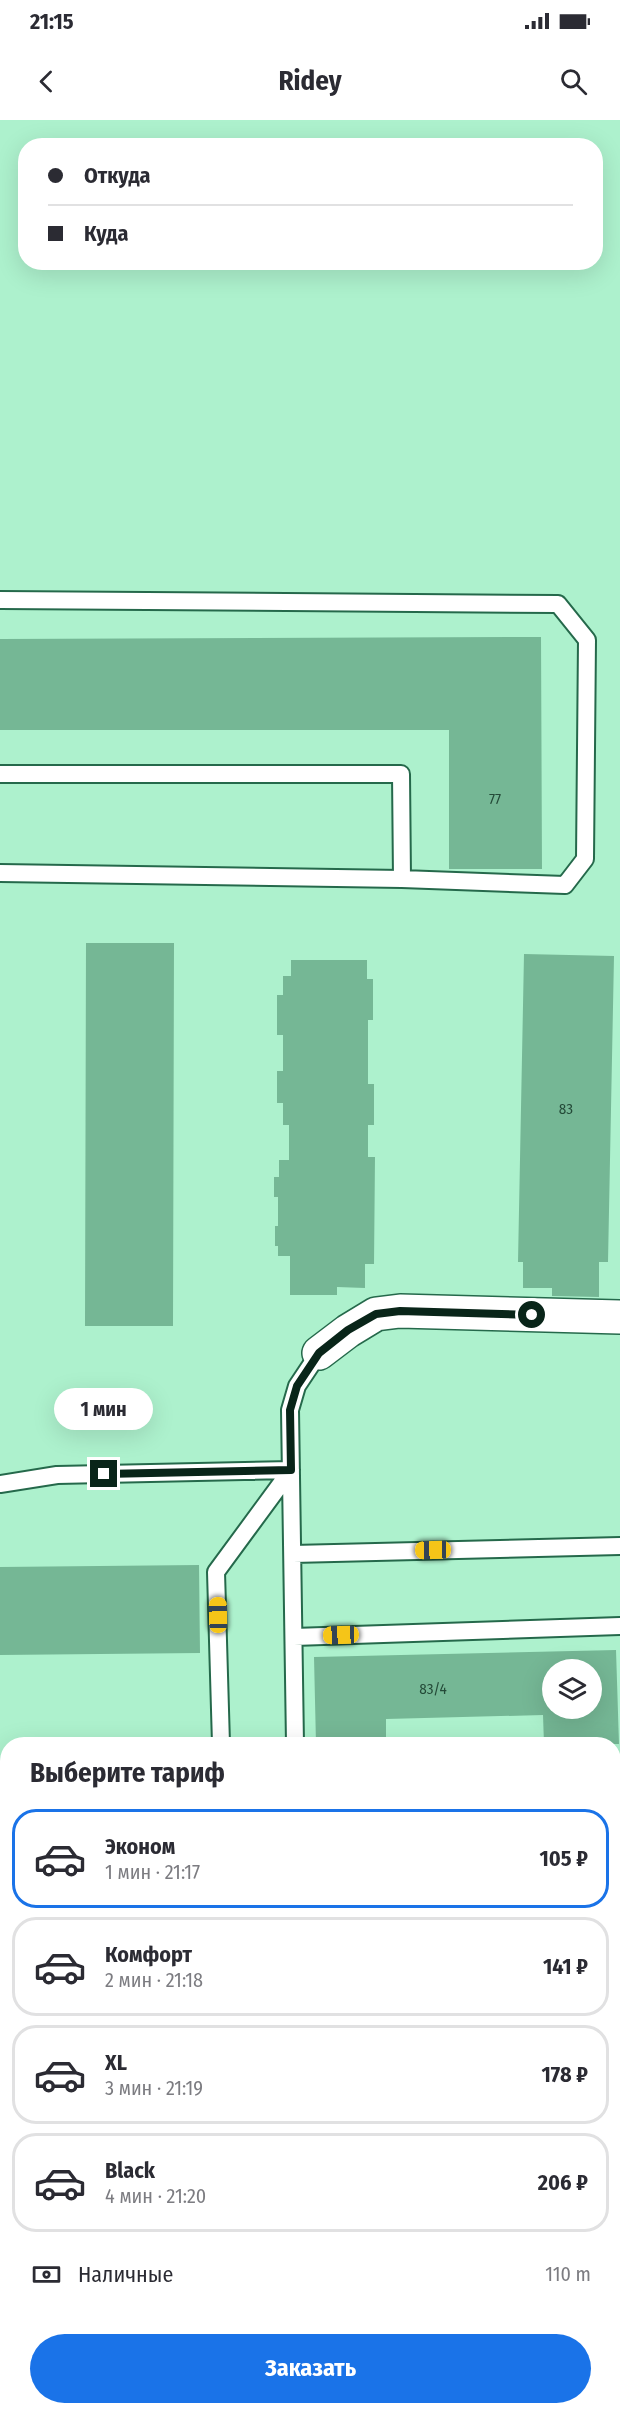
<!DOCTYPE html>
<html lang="ru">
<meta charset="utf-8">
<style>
body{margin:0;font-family:"Fira Sans Condensed",sans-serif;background:#f2f2f3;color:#2b2b33;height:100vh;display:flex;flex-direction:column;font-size:22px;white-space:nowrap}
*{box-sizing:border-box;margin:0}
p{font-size:20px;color:#7c7c81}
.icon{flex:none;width:33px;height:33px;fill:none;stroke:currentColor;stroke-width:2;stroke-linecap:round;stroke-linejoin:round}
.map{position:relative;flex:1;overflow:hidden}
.side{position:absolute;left:0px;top:1617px;width:621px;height:678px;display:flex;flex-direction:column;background:#fff;border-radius:24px 24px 0 0;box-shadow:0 6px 24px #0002}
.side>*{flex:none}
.guide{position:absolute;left:18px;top:18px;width:585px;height:132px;border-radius:24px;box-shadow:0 6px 24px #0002;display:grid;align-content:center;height:132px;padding:0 30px;background:#fff}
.controls{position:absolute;left:542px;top:1539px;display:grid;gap:12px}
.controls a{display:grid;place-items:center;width:60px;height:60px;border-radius:50%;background:#fff;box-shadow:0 6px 24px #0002;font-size:30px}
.end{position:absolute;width:27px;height:27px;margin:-14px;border:8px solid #092519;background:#fff;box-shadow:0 0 0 3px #fff}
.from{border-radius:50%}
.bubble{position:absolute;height:42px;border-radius:21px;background:#fff;box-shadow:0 6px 24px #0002;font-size:20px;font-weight:700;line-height:42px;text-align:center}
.car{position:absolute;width:18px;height:36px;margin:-18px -9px;border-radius:8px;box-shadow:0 0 4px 2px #0007;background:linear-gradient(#f5c518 24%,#345 0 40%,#f5c518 0 76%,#345 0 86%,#f5c518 0)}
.guide b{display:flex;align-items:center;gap:21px;height:57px;font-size:22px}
.guide b+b{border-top:2px solid #e1e1e2}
.guide i{width:15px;height:15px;background:#2b2b33}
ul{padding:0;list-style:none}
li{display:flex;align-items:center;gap:18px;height:99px;margin:0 12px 9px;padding:0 18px;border:3px solid #e1e1e2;border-radius:24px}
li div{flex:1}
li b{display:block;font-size:22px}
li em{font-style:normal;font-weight:700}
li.active{border-color:#1a73e8}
li>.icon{width:54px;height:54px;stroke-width:1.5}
h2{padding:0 30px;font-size:27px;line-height:72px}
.pay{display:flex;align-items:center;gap:15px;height:66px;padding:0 30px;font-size:22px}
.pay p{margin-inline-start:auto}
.button{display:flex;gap:12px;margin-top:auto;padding:12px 30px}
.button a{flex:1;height:69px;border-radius:36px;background:#1a73e8;color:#fff;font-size:24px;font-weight:700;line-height:69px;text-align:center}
.status{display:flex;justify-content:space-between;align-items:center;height:42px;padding:0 30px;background:#fff;direction:ltr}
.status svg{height:16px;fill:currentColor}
header{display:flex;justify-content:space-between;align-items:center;height:78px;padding:0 30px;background:#fff;font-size:27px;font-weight:700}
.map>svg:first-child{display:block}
.built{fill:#99e4bd}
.building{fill:#75b795;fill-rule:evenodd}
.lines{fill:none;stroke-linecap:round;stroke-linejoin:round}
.lane-casing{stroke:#25694b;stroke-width:20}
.street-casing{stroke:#25694b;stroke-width:36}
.lane{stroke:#fff;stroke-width:16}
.street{stroke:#fff;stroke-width:33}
.route{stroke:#092519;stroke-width:8}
.labels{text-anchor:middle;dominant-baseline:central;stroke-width:4.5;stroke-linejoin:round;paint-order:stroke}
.number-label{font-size:15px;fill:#244a38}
</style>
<div class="status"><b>21:15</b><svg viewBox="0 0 49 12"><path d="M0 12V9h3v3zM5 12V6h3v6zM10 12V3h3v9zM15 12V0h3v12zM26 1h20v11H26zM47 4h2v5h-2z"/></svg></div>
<header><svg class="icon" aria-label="back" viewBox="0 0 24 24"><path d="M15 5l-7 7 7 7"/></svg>Ridey<svg class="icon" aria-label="search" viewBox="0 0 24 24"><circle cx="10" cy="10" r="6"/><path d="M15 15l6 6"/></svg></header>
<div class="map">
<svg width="620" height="2295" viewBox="0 0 620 2295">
<rect width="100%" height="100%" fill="#adf1cd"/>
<path class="built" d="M 614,2006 L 620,2006 L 620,2183 L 614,2183 Z"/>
<path class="building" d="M 541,517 L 542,749 L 449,749 L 449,610 L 0,610 L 0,519 Z
M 86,823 L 174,823 L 173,1206 L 85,1206 Z
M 524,834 L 614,836 L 608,1142 L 599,1142 L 599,1177 L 552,1176 L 552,1168 L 523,1168 L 523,1142 L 518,1142 Z
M 291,840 L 367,840 L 367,859 L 373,859 L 373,900 L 368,900 L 368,964 L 374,964 L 374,1005 L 368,1005 L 368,1037 L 375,1037 L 374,1144 L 365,1144 L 365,1168 L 337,1167 L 337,1175 L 290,1175 L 290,1136 L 278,1136 L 278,1126 L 275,1126 L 275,1106 L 278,1106 L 278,1077 L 274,1077 L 274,1057 L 279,1057 L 279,1040 L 289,1040 L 289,1005 L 283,1005 L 283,983 L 277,983 L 277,951 L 283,951 L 283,915 L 277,915 L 277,875 L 283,875 L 283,856 L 291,856 Z
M 199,1445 L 200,1533 L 0,1535 L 0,1447 Z
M 616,1530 L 619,1624 L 544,1624 L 543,1595 L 386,1599 L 386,1624 L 316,1624 L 314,1537 ZM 552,1550 L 591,1550 L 591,1588 L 552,1588 Z
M 614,1688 L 620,1688 L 620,1917 L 614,1917 Z
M 0,1706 L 8,1706 L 8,1799 L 0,1799 Z
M 0,2022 L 8,2022 L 8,2088 L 0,2088 Z
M 0,2253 L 8,2253 L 8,2288 L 222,2288 L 222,2295 L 0,2295 Z"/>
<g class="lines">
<defs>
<path id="lane" d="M 0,480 L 558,484 L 587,520 L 585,739 L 565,765 L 402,759 L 0,753
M 0,654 L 401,654 L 402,759
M 0,1364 L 57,1355 L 291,1350
M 293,1434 L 620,1426
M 294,1517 L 620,1506
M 221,1624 L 216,1452 L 291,1350
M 295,1624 L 290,1290 L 297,1266 L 319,1233
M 614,1654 L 620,1653
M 0,1674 L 8,1673
M 0,1844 L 8,1844
M 614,1951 L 620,1951
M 0,1998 L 8,1997
M 0,2113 L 8,2113
M 614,2204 L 620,2204
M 315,2288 L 315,2295"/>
<path id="street" d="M 319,1233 L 348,1211 L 376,1194 L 400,1191 L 620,1197"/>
</defs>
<use href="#lane" class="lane-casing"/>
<use href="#street" class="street-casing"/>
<use href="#lane" class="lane"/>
<use href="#street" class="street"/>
</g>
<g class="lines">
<path class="route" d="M 104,1354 L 291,1350 L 290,1290 L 297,1266 L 319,1233 L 348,1210 L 376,1194 L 400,1191 L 532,1195"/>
</g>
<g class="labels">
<g class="number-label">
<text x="495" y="679">77</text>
<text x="566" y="989">83</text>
<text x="433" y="1569">83/4</text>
</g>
</g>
</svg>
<div class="controls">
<a><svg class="icon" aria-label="layers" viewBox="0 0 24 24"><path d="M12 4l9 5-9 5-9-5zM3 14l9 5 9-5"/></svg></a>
</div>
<i class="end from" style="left:532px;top:1195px"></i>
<i class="end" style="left:104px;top:1354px"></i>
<div class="bubble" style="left:54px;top:1268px;width:99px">1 мин</div>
<i class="car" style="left:433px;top:1430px;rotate:269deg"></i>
<i class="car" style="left:218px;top:1495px;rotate:359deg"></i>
<i class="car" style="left:341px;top:1515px;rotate:268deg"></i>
<div class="guide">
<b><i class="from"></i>Откуда</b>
<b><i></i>Куда</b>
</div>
<section class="side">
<h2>Выберите тариф</h2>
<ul>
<li class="active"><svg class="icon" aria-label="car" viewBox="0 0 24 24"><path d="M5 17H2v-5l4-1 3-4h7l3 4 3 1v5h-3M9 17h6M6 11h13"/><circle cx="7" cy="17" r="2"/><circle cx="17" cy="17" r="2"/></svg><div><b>Эконом</b><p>1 мин · 21:17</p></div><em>105 ₽</em></li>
<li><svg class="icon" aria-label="car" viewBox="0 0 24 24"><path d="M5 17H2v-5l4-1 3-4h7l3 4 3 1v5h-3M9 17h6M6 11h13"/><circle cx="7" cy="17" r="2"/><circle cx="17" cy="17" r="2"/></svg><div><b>Комфорт</b><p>2 мин · 21:18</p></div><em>141 ₽</em></li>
<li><svg class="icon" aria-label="car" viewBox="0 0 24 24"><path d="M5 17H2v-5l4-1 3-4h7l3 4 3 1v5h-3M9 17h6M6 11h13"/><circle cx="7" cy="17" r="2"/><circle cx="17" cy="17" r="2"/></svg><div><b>XL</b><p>3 мин · 21:19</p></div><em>178 ₽</em></li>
<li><svg class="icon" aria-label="car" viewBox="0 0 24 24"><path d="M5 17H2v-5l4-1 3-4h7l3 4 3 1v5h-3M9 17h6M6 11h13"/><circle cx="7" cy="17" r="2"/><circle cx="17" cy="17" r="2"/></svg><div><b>Black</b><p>4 мин · 21:20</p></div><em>206 ₽</em></li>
</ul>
<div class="pay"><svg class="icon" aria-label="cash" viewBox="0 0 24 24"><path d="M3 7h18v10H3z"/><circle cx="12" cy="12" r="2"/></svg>Наличные<p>110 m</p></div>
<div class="button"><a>Заказать</a></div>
</section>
</div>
